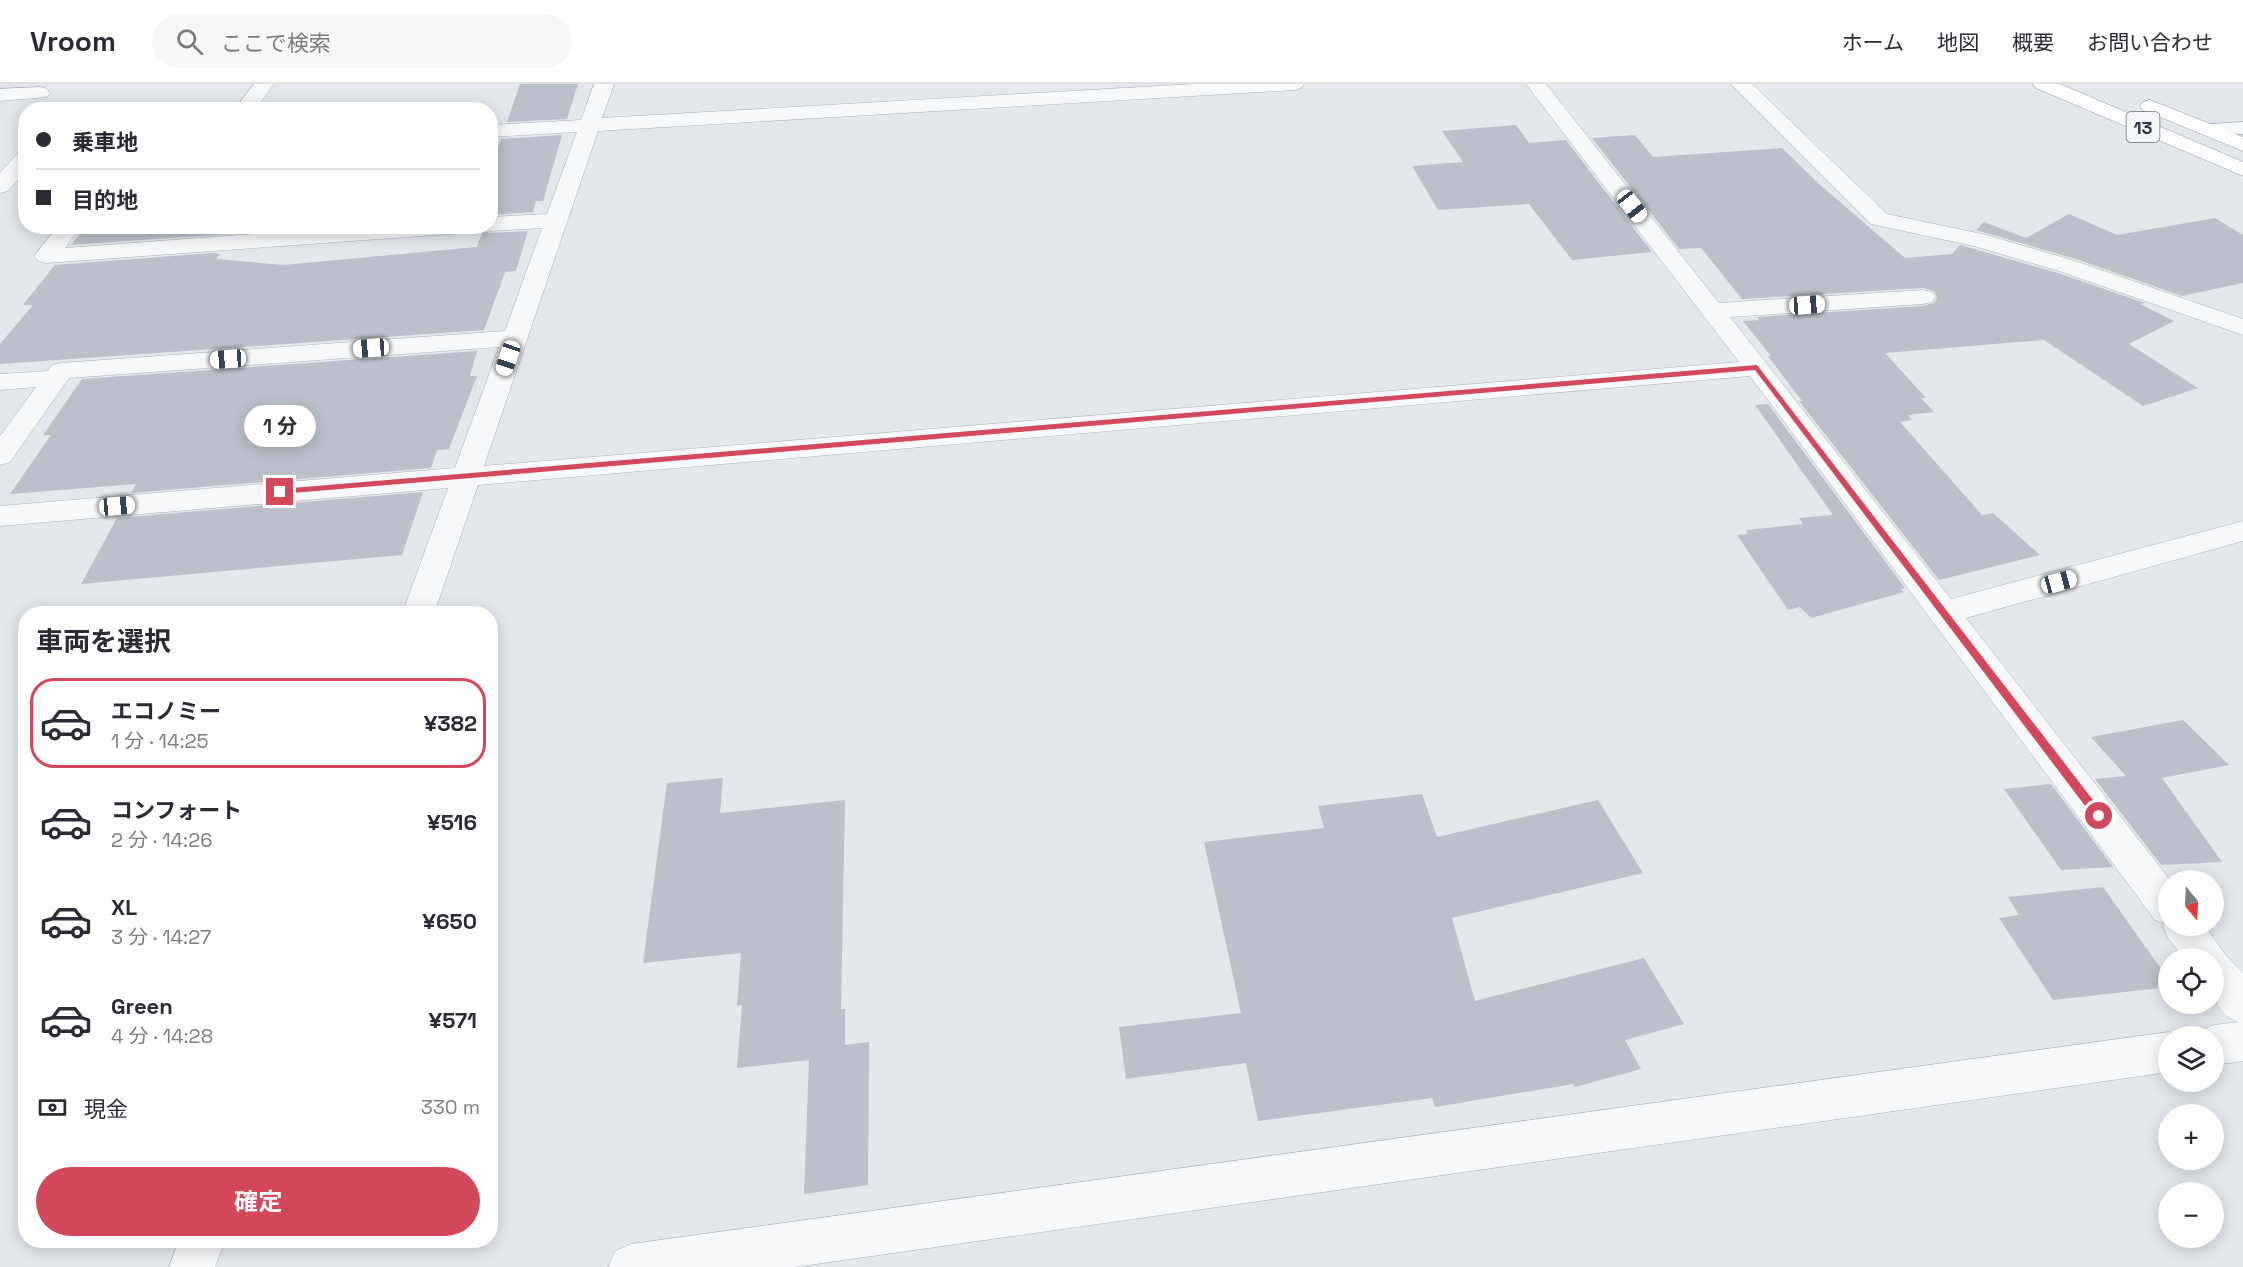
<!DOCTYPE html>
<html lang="ja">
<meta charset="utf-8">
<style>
body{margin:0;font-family:"Space Grotesk","Noto Sans JP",sans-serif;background:#f7f7f7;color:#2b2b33;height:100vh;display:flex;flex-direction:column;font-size:22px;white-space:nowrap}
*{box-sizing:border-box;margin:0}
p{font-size:20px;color:#7c7c81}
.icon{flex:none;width:33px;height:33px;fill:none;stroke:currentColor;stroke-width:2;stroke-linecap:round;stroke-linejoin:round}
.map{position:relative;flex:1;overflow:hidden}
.panel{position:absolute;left:18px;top:522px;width:480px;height:642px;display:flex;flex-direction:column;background:#fff;border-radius:24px;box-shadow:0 3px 15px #0003}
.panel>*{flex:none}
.banner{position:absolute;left:18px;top:18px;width:480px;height:132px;border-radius:24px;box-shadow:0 3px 15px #0003;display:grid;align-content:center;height:132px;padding:0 18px;background:#fff}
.needle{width:39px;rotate:162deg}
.tools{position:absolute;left:2158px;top:786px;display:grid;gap:12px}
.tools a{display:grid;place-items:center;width:66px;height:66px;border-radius:50%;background:#fff;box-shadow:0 3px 15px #0003;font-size:30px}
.end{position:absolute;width:27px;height:27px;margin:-14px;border:8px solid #d1495b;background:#fff;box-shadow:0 0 0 3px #fff}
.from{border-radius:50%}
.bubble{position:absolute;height:42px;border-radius:21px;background:#fff;box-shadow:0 3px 15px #0003;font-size:20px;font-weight:700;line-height:42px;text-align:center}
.car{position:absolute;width:18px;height:36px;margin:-18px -9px;border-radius:8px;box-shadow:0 0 4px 2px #0007;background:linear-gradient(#fff 24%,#345 0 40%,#fff 0 76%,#345 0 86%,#fff 0)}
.banner b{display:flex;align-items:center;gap:21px;height:57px;font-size:22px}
.banner b+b{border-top:2px solid #e1e1e2}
.banner i{width:15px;height:15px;background:#2b2b33}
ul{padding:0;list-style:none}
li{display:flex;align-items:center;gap:18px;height:90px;margin:0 12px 9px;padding:0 6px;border:3px solid transparent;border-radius:24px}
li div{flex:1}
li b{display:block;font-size:22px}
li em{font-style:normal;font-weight:700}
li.current{border-color:#d1495b}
li>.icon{width:54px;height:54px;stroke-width:1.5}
h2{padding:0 18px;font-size:27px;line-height:72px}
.pay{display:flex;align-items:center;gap:15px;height:66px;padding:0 18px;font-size:22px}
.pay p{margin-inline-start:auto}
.cta{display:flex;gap:12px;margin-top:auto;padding:12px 18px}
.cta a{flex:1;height:69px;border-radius:36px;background:#d1495b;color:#fff;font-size:24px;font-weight:700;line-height:69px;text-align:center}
header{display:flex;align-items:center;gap:36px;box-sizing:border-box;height:84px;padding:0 30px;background:#fff;border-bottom:2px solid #e1e1e2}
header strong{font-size:28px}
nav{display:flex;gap:33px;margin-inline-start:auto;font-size:21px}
.search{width:420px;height:54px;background:#f7f7f7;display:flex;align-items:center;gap:15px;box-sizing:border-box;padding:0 21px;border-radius:33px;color:#7c7c81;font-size:22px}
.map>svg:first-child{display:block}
.building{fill:#bbc0ca}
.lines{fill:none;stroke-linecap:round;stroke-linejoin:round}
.minor-casing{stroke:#a9aeb7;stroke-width:1}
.trunk-casing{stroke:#8b94a3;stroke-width:1}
.minor{fill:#f7f8fa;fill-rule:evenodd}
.trunk{fill:#fff;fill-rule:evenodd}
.route{fill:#d1495b}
.labels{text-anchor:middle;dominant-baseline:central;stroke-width:4.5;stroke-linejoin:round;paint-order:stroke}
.shield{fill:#f4f6f9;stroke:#676e7b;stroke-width:1.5}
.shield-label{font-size:18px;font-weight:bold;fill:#2b3445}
</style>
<header>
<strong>Vroom</strong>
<div class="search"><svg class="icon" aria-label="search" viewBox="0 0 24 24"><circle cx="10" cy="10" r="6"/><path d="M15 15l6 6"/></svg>ここで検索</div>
<nav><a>ホーム</a><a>地図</a><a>概要</a><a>お問い合わせ</a></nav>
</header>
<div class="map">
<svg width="2243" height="1183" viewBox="0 0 2243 1183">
<rect width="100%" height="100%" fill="#e4e7ec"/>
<path class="building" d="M 520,0 L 578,0 L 567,35 L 507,38 Z
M 1516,41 L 1529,59 L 1566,56 L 1652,168 L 1572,176 L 1529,120 L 1438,126 L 1412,82 L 1463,78 L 1442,47 Z
M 562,51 L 543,117 L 536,117 L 533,128 L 490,131 L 490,83 L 501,55 Z
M 1635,51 L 1653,73 L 1782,64 L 1818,99 L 1905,174 L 1952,170 L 1960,161 L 2058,189 L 2145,219 L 2140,220 L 2174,237 L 2129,260 L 2198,304 L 2143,322 L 2044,256 L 1885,269 L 1926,314 L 1921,314 L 1934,328 L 1908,331 L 1912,336 L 1900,338 L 1982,431 L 1993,429 L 2040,471 L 1939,496 L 1799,317 L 1802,317 L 1768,272 L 1771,272 L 1743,237 L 1759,236 L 1757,233 L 1923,222 L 1934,219 L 1937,214 L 1934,207 L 1923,204 L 1742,215 L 1701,164 L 1679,165 L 1592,54 Z
M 2069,130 L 2117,151 L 2215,134 L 2243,151 L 2243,199 L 2182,212 L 2076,175 L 1976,146 L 1984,138 L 2026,154 Z
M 86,142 L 231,142 L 226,150 L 71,161 Z
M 483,146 L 490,149 L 528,147 L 516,187 L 505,188 L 484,246 L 0,280 L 0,260 L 33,221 L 23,221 L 55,181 L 213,169 L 220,170 L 216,175 L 283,181 L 477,163 Z
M 477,267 L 470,292 L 477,292 L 449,365 L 437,366 L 431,384 L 131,409 L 136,400 L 10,410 L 51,351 L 43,351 L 82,295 Z
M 1768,320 L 1905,504 L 1900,505 L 1904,508 L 1811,534 L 1800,523 L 1788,526 L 1737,451 L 1748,450 L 1746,446 L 1803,440 L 1799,434 L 1833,431 L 1755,321 Z
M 423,408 L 402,471 L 81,500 L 117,434 Z
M 2183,636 L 2229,681 L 2162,694 L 2222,778 L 2161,781 L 2095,695 L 2126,692 L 2091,653 Z
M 723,694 L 720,729 L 845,716 L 841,925 L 845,925 L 845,961 L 869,958 L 868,1101 L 804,1110 L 809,976 L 737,984 L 742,921 L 737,922 L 741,869 L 643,879 L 667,699 Z
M 2051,700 L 2113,783 L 2061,786 L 2004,705 Z
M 1422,710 L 1437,753 L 1598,716 L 1643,789 L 1452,834 L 1475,917 L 1644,874 L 1684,940 L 1625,956 L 1641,985 L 1575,1003 L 1573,1000 L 1435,1023 L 1432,1014 L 1258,1037 L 1246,979 L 1126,995 L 1119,943 L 1241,929 L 1204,758 L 1324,744 L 1318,722 Z
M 2103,803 L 2169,896 L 2169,903 L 2053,916 L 1999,834 L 2019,831 L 2008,813 Z"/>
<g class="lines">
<defs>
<path id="minor" d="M 254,0 L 274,0 L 255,26 L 234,26 Z
M 594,0 L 614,0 L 602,34 L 1193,0 L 1304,0 L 1301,4 L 1294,6 L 598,47 L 484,382 L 1739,278 L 1526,0 L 1546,0 L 1719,219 L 1923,206 L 1932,208 L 1935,213 L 1932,218 L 1923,220 L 1730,233 L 1951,515 L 2243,437 L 2243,457 L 1966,534 L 2170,796 L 2169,842 L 2205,842 L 2224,869 L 2243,889 L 2243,977 L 2214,981 L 2214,952 L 2197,952 L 2199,947 L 2214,941 L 2238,938 C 2209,927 2214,900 2214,874 L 2184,874 L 2168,854 L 2163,842 L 2164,839 L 2155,836 L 1750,292 L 478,401 L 434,530 L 402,530 L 448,404 L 0,442 L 0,422 L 455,384 L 499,263 L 69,294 L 10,378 L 0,381 L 0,352 L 36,303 L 0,306 L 0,290 L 48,287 L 52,281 L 61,279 L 505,247 L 542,144 L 490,147 L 480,142 L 490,142 L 490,133 L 547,130 L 577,48 L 490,53 L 490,41 L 581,36 Z
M 1731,0 L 1752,0 L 1887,130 L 1987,151 L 2075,177 L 2243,235 L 2243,251 L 2059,187 L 1974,162 L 1871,140 Z
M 40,3 L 47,5 L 50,9 L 47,13 L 0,17 L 0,5 Z
M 2243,38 L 2243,50 L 2198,49 L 2195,45 L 2198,41 Z
M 26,69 L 26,87 L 8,107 L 0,109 L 0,89 L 17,70 Z
M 58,142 L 81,142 L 65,164 L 360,142 L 474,142 L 471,147 L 463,149 L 46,179 L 38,177 L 34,172 Z
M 2169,948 L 2180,952 L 2169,952 L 2169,988 L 795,1183 L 608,1183 L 615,1167 L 631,1160 Z
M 179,1156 L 225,1156 L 215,1183 L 169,1183 Z"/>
<path id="trunk" d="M 2033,0 L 2060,0 L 2243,78 L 2243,92 L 2036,4 Z
M 2150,16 L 2243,53 L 2243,67 L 2143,26 L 2140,22 L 2143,18 Z"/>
</defs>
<use href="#minor" class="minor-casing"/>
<use href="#trunk" class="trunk-casing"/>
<use href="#minor" class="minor"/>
<use href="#trunk" class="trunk"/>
</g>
<path class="route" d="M 1757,281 L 2103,729 L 2103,735 L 2095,735 L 1755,286 L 280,410 L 275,408 L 280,405 Z"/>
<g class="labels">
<rect class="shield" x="2126.5" y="28" width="33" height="30" rx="4.5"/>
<g class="shield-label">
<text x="2143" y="43">13</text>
</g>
</g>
</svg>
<div class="tools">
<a><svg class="needle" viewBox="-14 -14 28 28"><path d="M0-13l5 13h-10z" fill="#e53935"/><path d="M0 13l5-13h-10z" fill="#7c7c81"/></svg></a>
<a><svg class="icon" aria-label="locate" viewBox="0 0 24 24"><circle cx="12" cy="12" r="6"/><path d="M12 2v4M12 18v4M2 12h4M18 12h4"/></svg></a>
<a><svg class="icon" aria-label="layers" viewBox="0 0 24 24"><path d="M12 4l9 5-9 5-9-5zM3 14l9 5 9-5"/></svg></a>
<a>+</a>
<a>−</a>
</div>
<i class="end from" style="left:2099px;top:732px"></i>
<i class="end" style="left:280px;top:408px"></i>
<div class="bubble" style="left:244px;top:321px;width:72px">1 分</div>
<i class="car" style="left:1632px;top:122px;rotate:142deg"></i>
<i class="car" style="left:1807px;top:221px;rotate:86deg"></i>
<i class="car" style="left:371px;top:264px;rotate:266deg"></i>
<i class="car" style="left:508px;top:274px;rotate:199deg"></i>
<i class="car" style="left:228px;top:275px;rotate:266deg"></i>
<i class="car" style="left:117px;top:422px;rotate:85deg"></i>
<i class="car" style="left:2059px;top:498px;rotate:75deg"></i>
<div class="banner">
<b><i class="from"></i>乗車地</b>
<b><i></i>目的地</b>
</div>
<section class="panel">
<h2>車両を選択</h2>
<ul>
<li class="current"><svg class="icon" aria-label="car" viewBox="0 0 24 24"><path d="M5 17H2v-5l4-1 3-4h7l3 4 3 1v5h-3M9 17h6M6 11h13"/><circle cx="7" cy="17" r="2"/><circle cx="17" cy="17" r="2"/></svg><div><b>エコノミー</b><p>1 分 · 14:25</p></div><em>¥382</em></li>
<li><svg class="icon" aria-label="car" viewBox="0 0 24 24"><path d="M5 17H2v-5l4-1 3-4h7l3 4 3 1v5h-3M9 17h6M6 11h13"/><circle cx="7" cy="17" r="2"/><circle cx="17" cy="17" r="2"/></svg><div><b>コンフォート</b><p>2 分 · 14:26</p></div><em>¥516</em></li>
<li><svg class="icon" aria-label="car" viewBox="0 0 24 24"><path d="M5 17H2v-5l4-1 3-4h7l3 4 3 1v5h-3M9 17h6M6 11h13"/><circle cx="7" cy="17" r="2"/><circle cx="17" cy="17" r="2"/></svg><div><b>XL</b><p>3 分 · 14:27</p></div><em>¥650</em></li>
<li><svg class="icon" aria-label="car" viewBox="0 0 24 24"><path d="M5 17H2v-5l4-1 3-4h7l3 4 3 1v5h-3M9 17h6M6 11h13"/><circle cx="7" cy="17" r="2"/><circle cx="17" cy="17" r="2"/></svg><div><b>Green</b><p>4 分 · 14:28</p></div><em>¥571</em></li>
</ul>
<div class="pay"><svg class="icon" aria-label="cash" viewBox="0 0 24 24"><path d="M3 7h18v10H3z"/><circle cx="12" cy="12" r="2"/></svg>現金<p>330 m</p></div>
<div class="cta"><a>確定</a></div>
</section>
</div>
